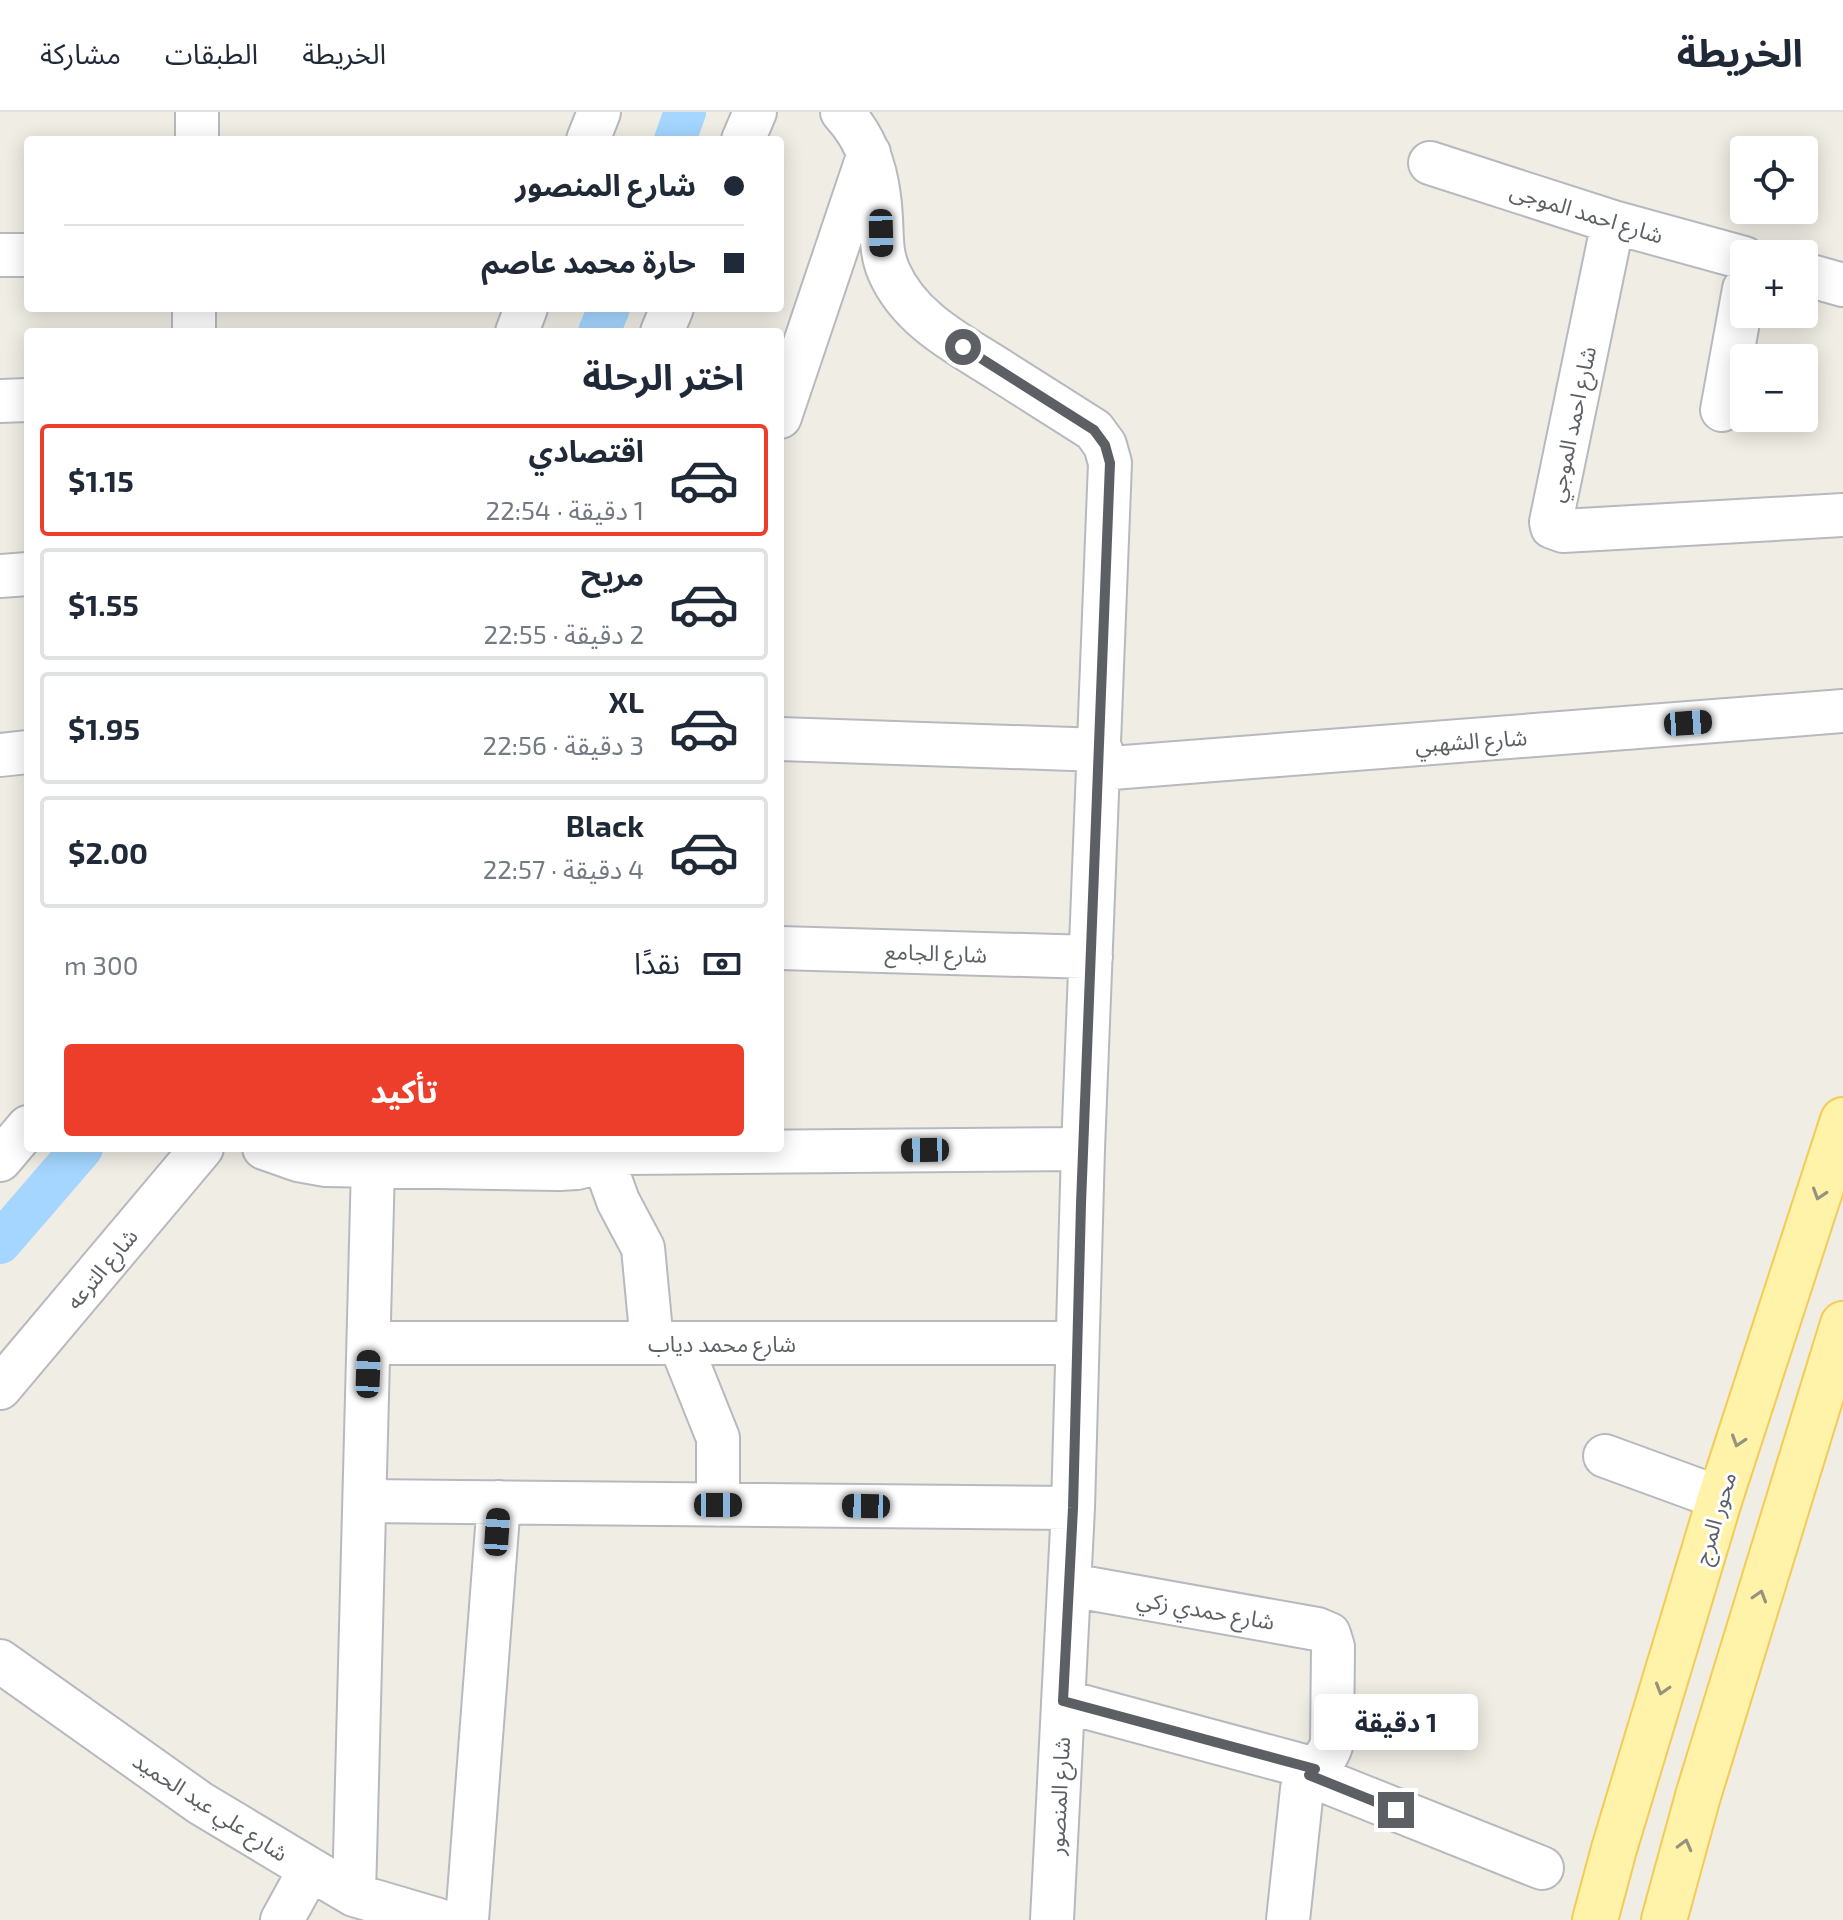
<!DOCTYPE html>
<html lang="ar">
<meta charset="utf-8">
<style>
body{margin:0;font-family:"Exo 2","Noto Sans Arabic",sans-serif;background:#f2f2f3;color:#1f2937;direction:rtl;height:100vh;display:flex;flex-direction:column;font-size:30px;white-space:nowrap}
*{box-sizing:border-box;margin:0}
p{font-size:26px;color:#747a83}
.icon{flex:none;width:44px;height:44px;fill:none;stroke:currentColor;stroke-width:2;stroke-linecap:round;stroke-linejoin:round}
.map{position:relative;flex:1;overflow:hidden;direction:ltr}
.drawer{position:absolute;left:24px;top:216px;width:760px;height:824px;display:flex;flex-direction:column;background:#fff;border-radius:8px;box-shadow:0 4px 20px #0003;direction:rtl}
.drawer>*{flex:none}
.hud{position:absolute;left:24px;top:24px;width:760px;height:176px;border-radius:8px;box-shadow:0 4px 20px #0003;direction:rtl;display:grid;align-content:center;height:176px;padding:0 40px;background:#fff}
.buttons{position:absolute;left:1730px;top:24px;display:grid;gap:16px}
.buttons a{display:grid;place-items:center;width:88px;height:88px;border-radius:8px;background:#fff;box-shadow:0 4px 20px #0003;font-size:40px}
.end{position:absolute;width:36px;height:36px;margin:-18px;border:10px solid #5c6065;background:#fff;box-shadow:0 0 0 4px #fff}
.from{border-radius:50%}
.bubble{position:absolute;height:56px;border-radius:8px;background:#fff;box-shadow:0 4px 20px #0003;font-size:26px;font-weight:700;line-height:56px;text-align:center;direction:rtl}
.car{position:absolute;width:24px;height:48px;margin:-24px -12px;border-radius:10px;box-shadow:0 0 6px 2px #0007;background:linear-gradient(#222 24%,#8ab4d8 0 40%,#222 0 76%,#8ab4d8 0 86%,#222 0)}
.hud b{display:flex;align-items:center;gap:28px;height:76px;font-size:30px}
.hud b+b{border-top:2px solid #e0e1e3}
.hud i{width:20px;height:20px;background:#1f2937}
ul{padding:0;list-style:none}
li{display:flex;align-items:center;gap:24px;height:112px;margin:0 16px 12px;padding:0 24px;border:4px solid #e0e1e3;border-radius:8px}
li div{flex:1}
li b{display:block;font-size:30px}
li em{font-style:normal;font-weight:700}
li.on{border-color:#ed3e2b}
li>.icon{width:72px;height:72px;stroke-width:1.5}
h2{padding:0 40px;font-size:36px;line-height:96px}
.pay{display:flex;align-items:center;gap:20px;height:88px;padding:0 40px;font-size:30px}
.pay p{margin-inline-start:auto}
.action{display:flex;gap:16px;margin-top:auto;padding:16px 40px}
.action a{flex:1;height:92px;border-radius:8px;background:#ed3e2b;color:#fff;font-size:32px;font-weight:700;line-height:92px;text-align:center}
header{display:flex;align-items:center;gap:48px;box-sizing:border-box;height:112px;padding:0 40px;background:#fff;border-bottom:2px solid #e0e1e3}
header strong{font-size:38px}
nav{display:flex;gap:44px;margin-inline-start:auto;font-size:28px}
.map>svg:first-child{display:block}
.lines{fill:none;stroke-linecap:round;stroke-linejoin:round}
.canal{stroke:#a4d6ff;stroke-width:42}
.minor-casing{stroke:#b6babe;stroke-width:46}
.major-casing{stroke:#f5cb57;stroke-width:48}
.minor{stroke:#fff;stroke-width:42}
.major{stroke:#fff2a9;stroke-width:44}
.oneway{stroke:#95937d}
.route{stroke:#5c6065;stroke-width:10}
.labels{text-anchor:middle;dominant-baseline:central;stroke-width:6;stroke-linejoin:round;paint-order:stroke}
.street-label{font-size:22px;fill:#5c6065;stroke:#fff}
</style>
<header>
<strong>الخريطة</strong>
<nav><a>الخريطة</a><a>الطبقات</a><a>مشاركة</a></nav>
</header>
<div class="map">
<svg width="1843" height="1808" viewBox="0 0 1843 1808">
<rect width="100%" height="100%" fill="#efede4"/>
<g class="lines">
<path class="canal" d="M 675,28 L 685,0
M 599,220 L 609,196
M 0,1131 L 82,1036"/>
<defs>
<path id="minor" d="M 842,0 C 870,30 879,66 881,106 C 882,125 881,142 889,160 C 910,208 959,232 1001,259 C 1032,279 1063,298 1094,318 L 1105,333 L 1110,351 L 1083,1037 L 1073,1396 L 1052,1808
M 197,28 L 197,0
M 588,28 L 599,0
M 743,28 L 755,0
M 1430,51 L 1613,110 L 1744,146
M 1613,110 L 1551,410 L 1552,415 L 1563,419 L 1843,403
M 0,143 L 28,143
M 1804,162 L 1843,173
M 194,220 L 194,196
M 517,220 L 526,196
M 662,220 L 672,196
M 0,289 L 28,288
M 1722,298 L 1744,177
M 780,305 L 869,41
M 0,464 L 28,462
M 780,627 L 1101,638
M 0,643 L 28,640
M 1099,657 L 1843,599
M 780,836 L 1091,845
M 264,1036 L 298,1048 L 326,1053 L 559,1057 L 577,1056 L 628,1041 L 1083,1037
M 599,1036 L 618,1089 L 643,1136 L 652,1231
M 0,1048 L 28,1015
M 369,1231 L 1076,1231
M 680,1231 L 718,1326 L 718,1393
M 0,1276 L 202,1036
M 1605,1344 L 1720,1386
M 365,1389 L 1073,1396
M 1070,1473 L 1317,1517 L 1329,1522 L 1333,1535 L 1332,1630 C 1328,1651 1308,1658 1302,1677 L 1288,1808
M 0,1549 L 200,1691 L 310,1757 L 354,1783 L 439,1808
M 1063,1589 L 1315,1657
M 1309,1663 L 1542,1756
M 354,1783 L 373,1054
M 282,1808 L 310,1757
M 467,1808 L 499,1390"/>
<path id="major" d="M 1595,1808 L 1614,1737 L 1720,1386 L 1843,1008
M 1664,1808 L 1698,1684 L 1843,1212"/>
</defs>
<use href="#minor" class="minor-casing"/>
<use href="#major" class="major-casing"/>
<use href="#minor" class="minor"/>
<use href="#major" class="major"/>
</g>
<defs><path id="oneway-chevron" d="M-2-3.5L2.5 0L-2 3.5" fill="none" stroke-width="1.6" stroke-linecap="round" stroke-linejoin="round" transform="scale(2)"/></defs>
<g class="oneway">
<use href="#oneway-chevron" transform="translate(1819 1082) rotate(108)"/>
<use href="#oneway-chevron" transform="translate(1738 1329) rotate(108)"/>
<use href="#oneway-chevron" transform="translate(1760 1484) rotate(-73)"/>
<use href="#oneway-chevron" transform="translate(1662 1577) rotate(107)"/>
<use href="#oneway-chevron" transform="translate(1685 1733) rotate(-75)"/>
</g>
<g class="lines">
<path class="route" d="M 963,235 L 1094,318 L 1105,333 L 1110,351 L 1081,1092 L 1073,1396 L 1063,1589 L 1315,1657 L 1309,1663 L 1396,1698"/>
</g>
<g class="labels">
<g class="street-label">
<text transform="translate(1587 100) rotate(17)">شارع احمد الموجى</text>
<text transform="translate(1571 312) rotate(-78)">شارع احمد الموجي</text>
<text transform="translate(1471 628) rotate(-4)">شارع الشهبي</text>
<text transform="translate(936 840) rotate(2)">شارع الجامع</text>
<text transform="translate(101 1156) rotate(-50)">شارع الترعه</text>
<text x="722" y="1231">شارع محمد دياب</text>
<text transform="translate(1714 1406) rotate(-73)">محور المرج</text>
<text transform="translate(1206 1497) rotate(10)">شارع حمدي زكي</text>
<text transform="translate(1058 1684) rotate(-87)">شارع المنصور</text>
<text transform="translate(211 1694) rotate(33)">شارع علي عبد الحميد</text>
</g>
</g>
</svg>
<div class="buttons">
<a><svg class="icon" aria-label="locate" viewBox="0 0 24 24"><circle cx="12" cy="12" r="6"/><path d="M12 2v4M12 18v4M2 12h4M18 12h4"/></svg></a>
<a>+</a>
<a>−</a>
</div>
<i class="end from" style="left:963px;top:235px"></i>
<i class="end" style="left:1396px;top:1698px"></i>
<div class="bubble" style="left:1314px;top:1582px;width:164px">1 دقيقة</div>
<i class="car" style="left:881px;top:121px;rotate:179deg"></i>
<i class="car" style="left:1688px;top:611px;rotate:86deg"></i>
<i class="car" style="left:925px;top:1038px;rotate:269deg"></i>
<i class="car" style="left:368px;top:1262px;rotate:2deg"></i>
<i class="car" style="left:718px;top:1393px;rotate:90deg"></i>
<i class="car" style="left:866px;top:1394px;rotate:271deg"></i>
<i class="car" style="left:497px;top:1420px;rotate:4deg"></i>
<div class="hud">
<b><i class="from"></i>شارع المنصور</b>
<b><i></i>حارة محمد عاصم</b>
</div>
<section class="drawer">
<h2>اختر الرحلة</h2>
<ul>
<li class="on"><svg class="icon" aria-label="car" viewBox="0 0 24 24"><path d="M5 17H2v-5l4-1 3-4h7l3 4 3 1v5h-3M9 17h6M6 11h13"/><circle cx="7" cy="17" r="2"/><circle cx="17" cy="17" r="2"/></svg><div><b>اقتصادي</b><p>1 دقيقة · 22:54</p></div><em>$1.15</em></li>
<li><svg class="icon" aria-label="car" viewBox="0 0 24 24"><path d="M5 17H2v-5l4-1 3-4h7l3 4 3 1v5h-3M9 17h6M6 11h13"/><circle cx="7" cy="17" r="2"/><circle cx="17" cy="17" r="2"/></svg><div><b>مريح</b><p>2 دقيقة · 22:55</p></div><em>$1.55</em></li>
<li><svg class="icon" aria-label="car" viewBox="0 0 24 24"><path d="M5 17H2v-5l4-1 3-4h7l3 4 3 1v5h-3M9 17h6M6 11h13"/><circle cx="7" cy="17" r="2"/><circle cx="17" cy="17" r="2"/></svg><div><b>XL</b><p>3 دقيقة · 22:56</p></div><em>$1.95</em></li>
<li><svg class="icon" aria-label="car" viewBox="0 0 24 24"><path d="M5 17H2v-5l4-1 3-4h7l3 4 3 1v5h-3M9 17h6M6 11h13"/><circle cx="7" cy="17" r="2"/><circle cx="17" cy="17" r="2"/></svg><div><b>Black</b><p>4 دقيقة · 22:57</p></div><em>$2.00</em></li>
</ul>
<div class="pay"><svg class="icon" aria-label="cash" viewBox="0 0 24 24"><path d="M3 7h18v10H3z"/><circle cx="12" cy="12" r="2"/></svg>نقدًا<p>300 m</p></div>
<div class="action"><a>تأكيد</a></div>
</section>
</div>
